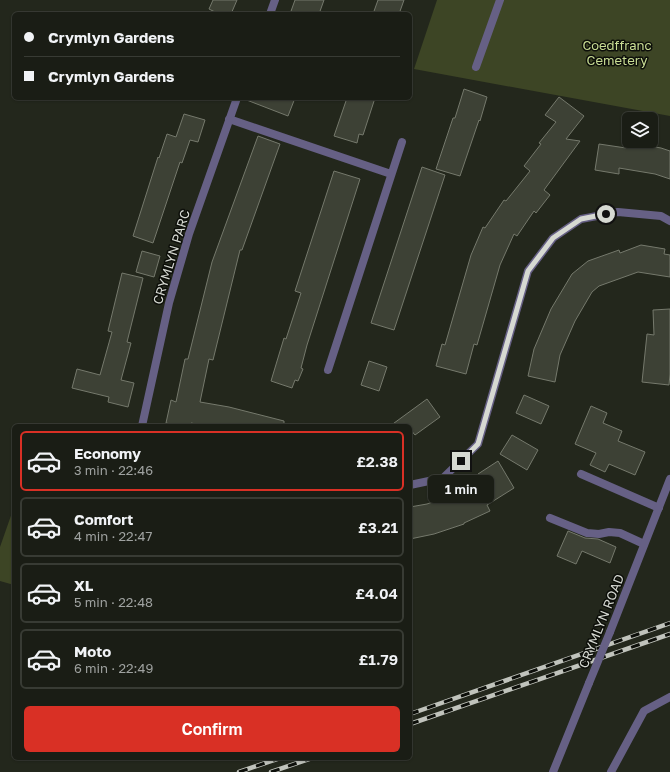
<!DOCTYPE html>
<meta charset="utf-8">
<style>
body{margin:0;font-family:"Golos Text",sans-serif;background:#23261e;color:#f1f3f6;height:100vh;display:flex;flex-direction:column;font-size:15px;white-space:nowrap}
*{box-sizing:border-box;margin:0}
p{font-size:13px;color:#9fa2a0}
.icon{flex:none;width:22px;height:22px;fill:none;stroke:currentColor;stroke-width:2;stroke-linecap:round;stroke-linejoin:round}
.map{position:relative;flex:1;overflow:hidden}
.side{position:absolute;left:12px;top:424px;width:400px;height:336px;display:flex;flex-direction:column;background:#1a1d15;border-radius:6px;box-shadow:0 1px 3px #0004,0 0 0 1px #383b34}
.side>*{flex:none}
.hud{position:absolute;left:12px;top:12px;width:400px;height:88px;border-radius:6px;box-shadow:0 1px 3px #0004,0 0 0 1px #383b34;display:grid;align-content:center;height:88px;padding:0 12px;background:#1a1d15}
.tools{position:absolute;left:622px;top:112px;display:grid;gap:8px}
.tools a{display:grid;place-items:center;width:36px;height:36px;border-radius:6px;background:#1a1d15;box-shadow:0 1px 3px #0004,0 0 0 1px #383b34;font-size:20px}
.end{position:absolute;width:18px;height:18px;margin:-9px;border:5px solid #d6d9d2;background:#111;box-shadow:0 0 0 2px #111}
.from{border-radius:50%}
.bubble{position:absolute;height:28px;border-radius:6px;background:#1a1d15;box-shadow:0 1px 3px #0004,0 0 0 1px #383b34;font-size:13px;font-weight:600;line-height:28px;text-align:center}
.hud b{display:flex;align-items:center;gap:14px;height:38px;font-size:15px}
.hud b+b{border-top:1px solid #383b34}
.hud i{width:10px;height:10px;background:#f1f3f6}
ul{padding:7px 0 0;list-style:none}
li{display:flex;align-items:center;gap:12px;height:60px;margin:0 8px 6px;padding:0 4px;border:2px solid #383b34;border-radius:6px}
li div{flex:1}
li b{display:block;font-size:15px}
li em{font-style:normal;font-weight:600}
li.on{border-color:#d93025}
li>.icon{width:36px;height:36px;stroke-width:1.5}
.cta{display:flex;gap:8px;margin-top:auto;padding:8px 12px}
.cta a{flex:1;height:46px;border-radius:6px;background:#d93025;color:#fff;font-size:16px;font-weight:600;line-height:46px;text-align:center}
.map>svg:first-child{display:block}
.green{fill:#3d4525}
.building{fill:#3d4135;stroke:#75796c}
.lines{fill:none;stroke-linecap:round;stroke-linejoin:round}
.service{stroke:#666085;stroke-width:8}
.minor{stroke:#666085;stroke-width:8}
.tertiary{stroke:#666085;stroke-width:8}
.rail-casing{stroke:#c0c3bc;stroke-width:4.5}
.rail{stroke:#0d0f0a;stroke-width:3;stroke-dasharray:9;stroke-linecap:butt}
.tertiary-bridge{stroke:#666085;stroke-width:8}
.route{stroke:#d6d9d2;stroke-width:5}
.labels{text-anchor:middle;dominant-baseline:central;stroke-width:3;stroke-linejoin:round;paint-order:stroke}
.park-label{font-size:13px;fill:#c9dd94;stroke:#0d0f0a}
.street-label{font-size:13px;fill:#d6d9d2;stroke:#0d0f0a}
</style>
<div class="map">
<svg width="670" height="772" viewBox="0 0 670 772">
<rect width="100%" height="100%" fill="#23271c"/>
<path class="green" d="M 437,0 L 670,0 L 670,116 L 414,69 Z
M 14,507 L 14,585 L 0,581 L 0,547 Z"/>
<path class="building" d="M 213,0 L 237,0 L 231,14 L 219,14 L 209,9 Z
M 295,0 L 324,0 L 319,14 L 290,14 Z
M 378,0 L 404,0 L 399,14 L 373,14 Z
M 464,89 L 487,97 L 480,121 L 479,120 L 460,176 L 436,169 L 453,118 L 455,118 Z
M 559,97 L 584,116 L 566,139 L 580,141 L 544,190 L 550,195 L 536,213 L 534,211 L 517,236 L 514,234 L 500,265 L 477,345 L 474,344 L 466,374 L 436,366 L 442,344 L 445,345 L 471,255 L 483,227 L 485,228 L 504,200 L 506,201 L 530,171 L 524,166 L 541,144 L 539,143 L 556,122 L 545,115 Z
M 244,98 L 295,98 L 288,116 L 244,99 Z
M 347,98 L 375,98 L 363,135 L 359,134 L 357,143 L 334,136 Z
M 184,114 L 205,120 L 198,142 L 190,140 L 182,163 L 180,162 L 153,243 L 133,236 L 158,157 L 159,158 L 167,134 L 176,137 Z
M 258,136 L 280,144 L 242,250 L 240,250 L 213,360 L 209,359 L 200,402 L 229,407 L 284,421 L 284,426 L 207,426 L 191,423 L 190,426 L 181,426 L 166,423 L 171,400 L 176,402 L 185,359 L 188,359 L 212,262 Z
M 627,142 L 661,148 L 670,151 L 670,179 L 655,174 L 619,168 L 619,174 L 595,170 L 599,144 L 626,148 Z
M 422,167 L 445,175 L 394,330 L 371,323 Z
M 334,171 L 360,179 L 307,345 L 301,368 L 303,369 L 298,381 L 295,380 L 292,388 L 271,381 L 284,338 L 286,339 L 301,293 L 295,291 Z
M 641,245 L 665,249 L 664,254 L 670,255 L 670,277 L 638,272 L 599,286 L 592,292 L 575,321 L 560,355 L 555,382 L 528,376 L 534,349 L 551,309 L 572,274 L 588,261 L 619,250 L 620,253 Z
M 142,251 L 160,256 L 154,277 L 136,272 Z
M 122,273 L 143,278 L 127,342 L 131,343 L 121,380 L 134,383 L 128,407 L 108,402 L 109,397 L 72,388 L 77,369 L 100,375 L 112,332 L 108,331 Z
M 670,309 L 670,374 L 669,385 L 642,382 L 647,334 L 654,335 L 653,310 Z
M 369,361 L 387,367 L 379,391 L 361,385 Z
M 524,395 L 549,406 L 541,424 L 516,413 Z
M 427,399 L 440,417 L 415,435 L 410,429 L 410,426 L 390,426 Z
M 591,406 L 607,413 L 603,423 L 622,431 L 618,441 L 645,452 L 635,475 L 609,464 L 605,472 L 590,465 L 596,453 L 575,444 Z
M 512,435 L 538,450 L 527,470 L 500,454 Z
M 498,461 L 514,488 L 487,505 L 490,511 L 464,523 L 464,524 L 434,534 L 410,539 L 410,507 L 427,504 L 457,493 L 456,492 L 482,480 L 478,474 Z
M 568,531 L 585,538 L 598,539 L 616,547 L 610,563 L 582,551 L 576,564 L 557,556 Z"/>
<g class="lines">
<path class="service" d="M 476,67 L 500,0
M 581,474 L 659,508
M 550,518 L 587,533 L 599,534 L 609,532 L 620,533 L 644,544"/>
<path class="minor" d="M 270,14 L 275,0
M 229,119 L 391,174
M 328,370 L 402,142
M 142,426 L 169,303 L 189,234 L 237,98
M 410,485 L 443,478 L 478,444 L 528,271 L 553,238 L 581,219 L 618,212 L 661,216 L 670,221
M 611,772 L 644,711 L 670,697"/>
<path class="tertiary" d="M 610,632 L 670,479
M 553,772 L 589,683"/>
<defs>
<path id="rail" d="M 410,714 L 670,623
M 410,724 L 670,634
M 239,772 L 280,758
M 271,772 L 312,758"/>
</defs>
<use href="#rail" class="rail-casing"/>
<use href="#rail" class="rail"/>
<path class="tertiary-bridge" d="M 589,683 L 610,632"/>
</g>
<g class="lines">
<path class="route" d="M 461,461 L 478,444 L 528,271 L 553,238 L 581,219 L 606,214"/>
</g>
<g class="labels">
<g class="park-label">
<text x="617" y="45">Coedffranc<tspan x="617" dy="15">Cemetery</tspan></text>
</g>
<g class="street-label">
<text transform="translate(171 257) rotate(-73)">CRYMLYN PARC</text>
<text transform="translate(601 621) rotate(-68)">CRYMLYN ROAD</text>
</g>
</g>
</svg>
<div class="tools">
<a><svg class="icon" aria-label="layers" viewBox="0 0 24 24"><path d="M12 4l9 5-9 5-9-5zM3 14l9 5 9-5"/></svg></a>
</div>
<i class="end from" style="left:606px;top:214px"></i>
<i class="end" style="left:461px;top:461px"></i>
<div class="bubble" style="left:428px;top:475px;width:66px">1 min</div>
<div class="hud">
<b><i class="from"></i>Crymlyn Gardens</b>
<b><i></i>Crymlyn Gardens</b>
</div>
<section class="side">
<ul>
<li class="on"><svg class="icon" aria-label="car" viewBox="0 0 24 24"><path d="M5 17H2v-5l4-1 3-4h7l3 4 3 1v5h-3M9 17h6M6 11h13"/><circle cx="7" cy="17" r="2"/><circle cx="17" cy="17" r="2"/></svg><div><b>Economy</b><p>3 min · 22:46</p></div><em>£2.38</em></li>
<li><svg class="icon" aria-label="car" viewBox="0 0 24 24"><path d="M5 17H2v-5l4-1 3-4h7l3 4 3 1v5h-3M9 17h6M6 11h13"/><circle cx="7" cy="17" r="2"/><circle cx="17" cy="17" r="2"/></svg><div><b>Comfort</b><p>4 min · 22:47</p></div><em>£3.21</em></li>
<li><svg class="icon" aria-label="car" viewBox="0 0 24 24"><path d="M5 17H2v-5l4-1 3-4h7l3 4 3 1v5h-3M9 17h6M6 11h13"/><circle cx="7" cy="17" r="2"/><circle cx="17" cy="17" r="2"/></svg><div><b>XL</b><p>5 min · 22:48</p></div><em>£4.04</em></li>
<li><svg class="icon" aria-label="car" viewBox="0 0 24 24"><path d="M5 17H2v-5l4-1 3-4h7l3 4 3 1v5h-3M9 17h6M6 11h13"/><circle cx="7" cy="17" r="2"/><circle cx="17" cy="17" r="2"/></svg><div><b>Moto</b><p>6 min · 22:49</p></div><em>£1.79</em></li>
</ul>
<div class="cta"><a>Confirm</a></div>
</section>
</div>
